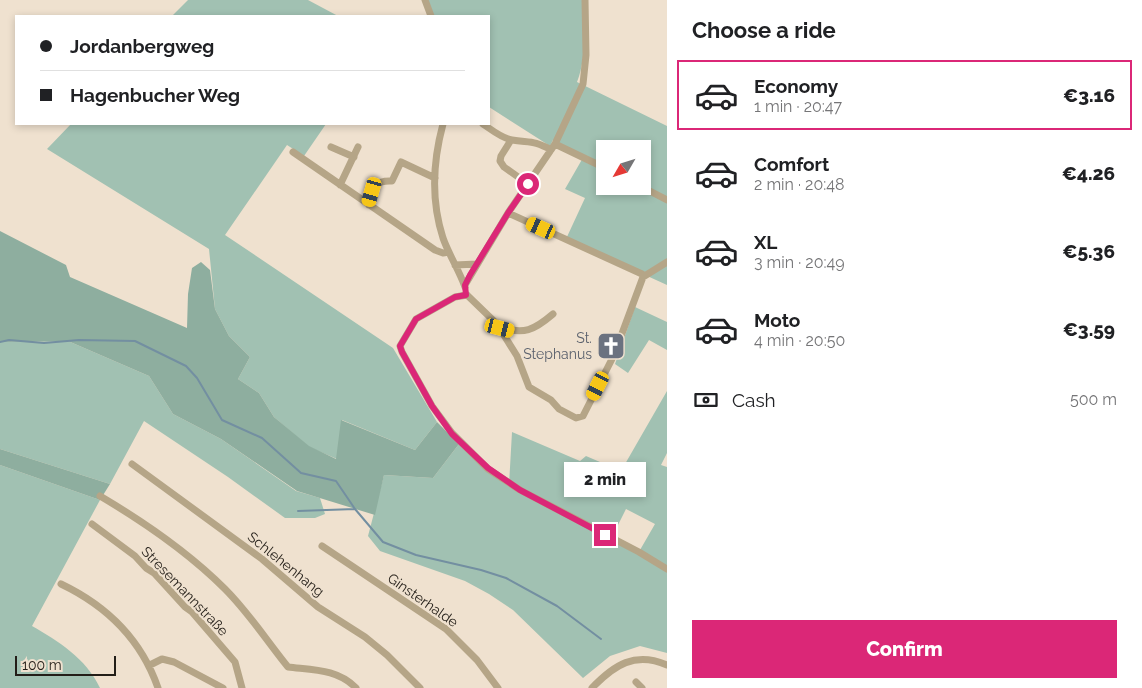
<!DOCTYPE html>
<meta charset="utf-8">
<style>
body{margin:0;font-family:Raleway,sans-serif;background:#f6f6f6;color:#202124;height:100vh;display:flex;flex-direction:column;font-size:19px;white-space:nowrap}
*{box-sizing:border-box;margin:0}
p{font-size:16px;color:#757577}
.icon{flex:none;width:28px;height:28px;fill:none;stroke:currentColor;stroke-width:2;stroke-linecap:round;stroke-linejoin:round}
.map{position:relative;flex:1;overflow:hidden}
.sheet{display:flex;flex-direction:column;background:#fff;width:475px}
.sheet>*{flex:none}
.guide{position:absolute;left:15px;top:15px;width:475px;height:110px;border-radius:0px;box-shadow:0 2px 8px #0003;display:grid;align-content:center;height:110px;padding:0 25px;background:#fff}
.needle{width:32px;rotate:231deg}
.controls{position:absolute;left:596px;top:140px;display:grid;gap:10px}
.controls a{display:grid;place-items:center;width:55px;height:55px;border-radius:0px;background:#fff;box-shadow:0 2px 8px #0003;font-size:25px}
.scale{position:absolute;left:15px;bottom:12px;width:101px;box-sizing:border-box;padding-left:5px;border:2px solid #231e18;border-top:0;font-size:14px;line-height:18px;white-space:nowrap;color:#231e18;-webkit-text-stroke:4px #efe1cf;paint-order:stroke}
.end{position:absolute;width:22px;height:22px;margin:-11px;border:6px solid #db2777;background:#fff;box-shadow:0 0 0 2px #fff}
.from{border-radius:50%}
.bubble{position:absolute;height:35px;border-radius:0px;background:#fff;box-shadow:0 2px 8px #0003;font-size:16px;font-weight:800;line-height:35px;text-align:center}
.car{position:absolute;width:15px;height:30px;margin:-15px -8px;border-radius:6px;box-shadow:0 0 4px 1px #0007;background:linear-gradient(#f5c518 24%,#345 0 40%,#f5c518 0 76%,#345 0 86%,#f5c518 0)}
.guide b{display:flex;align-items:center;gap:18px;height:48px;font-size:19px}
.guide b+b{border-top:1px solid #e0e0e0}
.guide i{width:12px;height:12px;background:#202124}
ul{padding:0;list-style:none}
li{display:flex;align-items:center;gap:15px;height:70px;margin:0 10px 8px;padding:0 15px;border:2px solid transparent;border-radius:0px}
li div{flex:1}
li b{display:block;font-size:19px}
li em{font-style:normal;font-weight:800}
li.active{border-color:#db2777}
li>.icon{width:45px;height:45px;stroke-width:1.5}
h2{padding:0 25px;font-size:22px;line-height:60px}
.pay{display:flex;align-items:center;gap:12px;height:55px;padding:0 25px;font-size:19px}
.pay p{margin-inline-start:auto}
.button{display:flex;gap:10px;margin-top:auto;padding:10px 25px}
.button a{flex:1;height:58px;border-radius:0px;background:#db2777;color:#fff;font-size:20px;font-weight:800;line-height:58px;text-align:center}
main{display:flex;flex:1;min-height:0}
.map>svg:first-child{display:block}
.green{fill:#a1c1b2;fill-rule:evenodd}
.forest{fill:#8eae9f}
.lines{fill:none;stroke-linecap:round;stroke-linejoin:round}
.stream{stroke:#738fa1;stroke-width:2}
.minor{stroke:#b5a587;stroke-width:7}
.route{stroke:#db2777;stroke-width:6}
.labels{text-anchor:middle;dominant-baseline:central;stroke-width:4.5;stroke-linejoin:round;paint-order:stroke}
.worship-label{font-size:14px;fill:#5b616d;stroke:#efe1cf;text-anchor:end}
.street-label{font-size:14px;fill:#231e18;stroke:#efe1cf}
</style>
<main>
<div class="map">
<svg width="667" height="688" viewBox="0 0 667 688">
<rect width="100%" height="100%" fill="#efe1cf"/>
<path class="green" d="M 188,0 L 308,0 L 338,16 L 172,16 Z
M 427,0 L 583,0 C 584,27 587,57 577,82 L 667,126 L 667,285 L 566,239 L 585,198 L 565,189 L 584,156 L 553,140 L 550,146 L 489,107 L 489,16 L 433,16 ZM 605,149 L 642,149 L 642,186 L 605,186 Z
M 71,124 L 326,124 L 304,156 L 287,145 L 225,235 L 393,348 L 437,422 L 415,450 L 342,420 L 337,459 L 309,447 L 274,417 L 259,393 L 238,379 L 250,357 L 229,336 L 215,309 L 209,249 L 47,149 Z
M 635,307 L 667,322 L 667,350 L 649,340 L 628,373 L 615,364 Z
M 68,341 L 149,376 L 173,414 L 221,439 L 296,491 L 320,498 L 325,514 L 315,518 L 285,518 L 228,477 L 144,421 L 110,484 L 0,449 L 0,342 Z
M 667,391 L 667,453 L 661,465 L 667,467 L 667,653 L 640,646 L 610,656 L 583,678 L 513,610 L 489,594 L 465,581 L 380,551 L 368,536 L 384,475 L 433,478 L 459,444 L 509,485 L 512,432 L 580,461 L 586,456 L 621,471 ZM 626,509 L 655,524 L 640,550 L 613,535 Z
M 0,465 L 100,500 L 32,626 C 58,641 86,658 100,688 L 0,688 Z"/>
<path class="forest" d="M 0,231 L 66,265 L 70,277 L 187,328 L 188,294 L 192,268 L 201,262 L 210,270 L 215,309 L 229,336 L 250,357 L 238,379 L 259,393 L 274,417 L 309,446 L 336,459 L 341,420 L 415,450 L 437,422 L 459,444 L 433,478 L 384,475 L 375,515 L 297,491 L 221,439 L 173,414 L 149,376 L 68,341 L 0,342 Z
M 0,449 L 110,484 L 100,500 L 0,465 Z"/>
<g class="lines">
<path class="stream" d="M 0,342 L 9,340 L 44,343 L 79,340 L 135,341 L 186,366 L 197,378 L 222,420 L 262,438 L 301,473 L 336,481 L 355,509
M 298,511 L 355,509 L 383,542 L 416,555 L 481,570 L 506,578 L 557,606 L 601,639"/>
<path class="minor" d="M 425,0 L 431,16
M 443,124 C 433,161 431,201 443,238 C 449,255 459,270 465,287
M 483,124 C 492,130 501,138 512,140 C 529,143 534,140 551,150
M 511,140 L 501,156 L 500,161 L 504,167 L 528,184
M 555,144 L 605,168
M 331,147 L 354,157
M 293,152 L 435,250 L 443,253 L 449,252
M 340,185 L 358,147
M 640,186 L 667,200
M 369,205 C 373,189 373,180 392,181 L 401,162 L 435,178
M 455,265 L 477,264
M 643,277 L 667,262
M 465,285 L 508,213 L 555,144 L 583,84 L 586,55 L 585,0
M 467,295 L 497,324 L 517,356 L 529,387 L 551,400 L 559,409 L 576,418 L 583,416 L 614,355 L 643,277 L 642,274 L 508,213
M 467,295 L 455,297 L 416,319 L 400,346 L 402,352 L 432,406 L 452,433 L 488,469 L 520,490 L 639,552 L 667,569
M 500,328 C 525,334 533,331 553,314
M 132,464 L 262,559 L 318,607 L 365,637 L 387,655 L 420,688
M 100,496 C 144,522 189,553 225,589 C 249,613 267,641 288,667 C 313,670 338,669 356,688
M 92,524 L 135,556 L 146,568 L 154,573 L 185,607 L 192,612 L 235,662 L 242,688
M 322,546 L 446,629 L 477,660 L 498,688
M 61,584 C 107,606 141,639 158,688
M 150,665 L 162,659 L 174,662 L 223,688
M 636,682 L 642,688
M 592,688 C 614,665 635,651 667,665"/>
</g>
<g class="lines">
<path class="route" d="M 528,184 L 508,213 L 470,275 L 465,285 L 466,295 L 455,297 L 416,319 L 400,346 L 402,352 L 432,406 L 452,434 L 488,468 L 520,490 L 605,535"/>
</g>
<defs>
<symbol id="church-square" viewBox="-11 -11 22 22"><rect x="-9" y="-9" width="18" height="18" rx="4" fill="#6b7280" stroke="#efe1cf"/><path d="M-1.2-6h2.4v3.5h3.3v2.4h-3.3V6h-2.4V-.1h-3.3v-2.4h3.3Z" fill="#fff"/></symbol>
</defs>
<g fill-rule="evenodd">
<use href="#church-square" x="595" y="330" width="32" height="32"/>
</g>
<g class="labels">
<g class="worship-label">
<text x="592" y="338">St.<tspan x="592" dy="16">Stephanus</tspan></text>
</g>
<g class="street-label">
<text transform="translate(286 564) rotate(39)">Schlehenhang</text>
<text transform="translate(185 591) rotate(46)">Stresemannstraße</text>
<text transform="translate(423 600) rotate(35)">Ginsterhalde</text>
</g>
</g>
</svg>
<div class="controls">
<a><svg class="needle" viewBox="-14 -14 28 28"><path d="M0-13l5 13h-10z" fill="#e53935"/><path d="M0 13l5-13h-10z" fill="#757577"/></svg></a>
</div>
<div class="scale">100 m</div>
<i class="end from" style="left:528px;top:184px"></i>
<i class="end" style="left:605px;top:535px"></i>
<div class="bubble" style="left:564px;top:462px;width:82px">2 min</div>
<i class="car" style="left:372px;top:192px;rotate:196deg"></i>
<i class="car" style="left:541px;top:228px;rotate:294deg"></i>
<i class="car" style="left:500px;top:328px;rotate:104deg"></i>
<i class="car" style="left:598px;top:386px;rotate:207deg"></i>
<div class="guide">
<b><i class="from"></i>Jordanbergweg</b>
<b><i></i>Hagenbucher Weg</b>
</div>
</div>
<section class="sheet">
<h2>Choose a ride</h2>
<ul>
<li class="active"><svg class="icon" aria-label="car" viewBox="0 0 24 24"><path d="M5 17H2v-5l4-1 3-4h7l3 4 3 1v5h-3M9 17h6M6 11h13"/><circle cx="7" cy="17" r="2"/><circle cx="17" cy="17" r="2"/></svg><div><b>Economy</b><p>1 min · 20:47</p></div><em>€3.16</em></li>
<li><svg class="icon" aria-label="car" viewBox="0 0 24 24"><path d="M5 17H2v-5l4-1 3-4h7l3 4 3 1v5h-3M9 17h6M6 11h13"/><circle cx="7" cy="17" r="2"/><circle cx="17" cy="17" r="2"/></svg><div><b>Comfort</b><p>2 min · 20:48</p></div><em>€4.26</em></li>
<li><svg class="icon" aria-label="car" viewBox="0 0 24 24"><path d="M5 17H2v-5l4-1 3-4h7l3 4 3 1v5h-3M9 17h6M6 11h13"/><circle cx="7" cy="17" r="2"/><circle cx="17" cy="17" r="2"/></svg><div><b>XL</b><p>3 min · 20:49</p></div><em>€5.36</em></li>
<li><svg class="icon" aria-label="car" viewBox="0 0 24 24"><path d="M5 17H2v-5l4-1 3-4h7l3 4 3 1v5h-3M9 17h6M6 11h13"/><circle cx="7" cy="17" r="2"/><circle cx="17" cy="17" r="2"/></svg><div><b>Moto</b><p>4 min · 20:50</p></div><em>€3.59</em></li>
</ul>
<div class="pay"><svg class="icon" aria-label="cash" viewBox="0 0 24 24"><path d="M3 7h18v10H3z"/><circle cx="12" cy="12" r="2"/></svg>Cash<p>500 m</p></div>
<div class="button"><a>Confirm</a></div>
</section>
</main>
